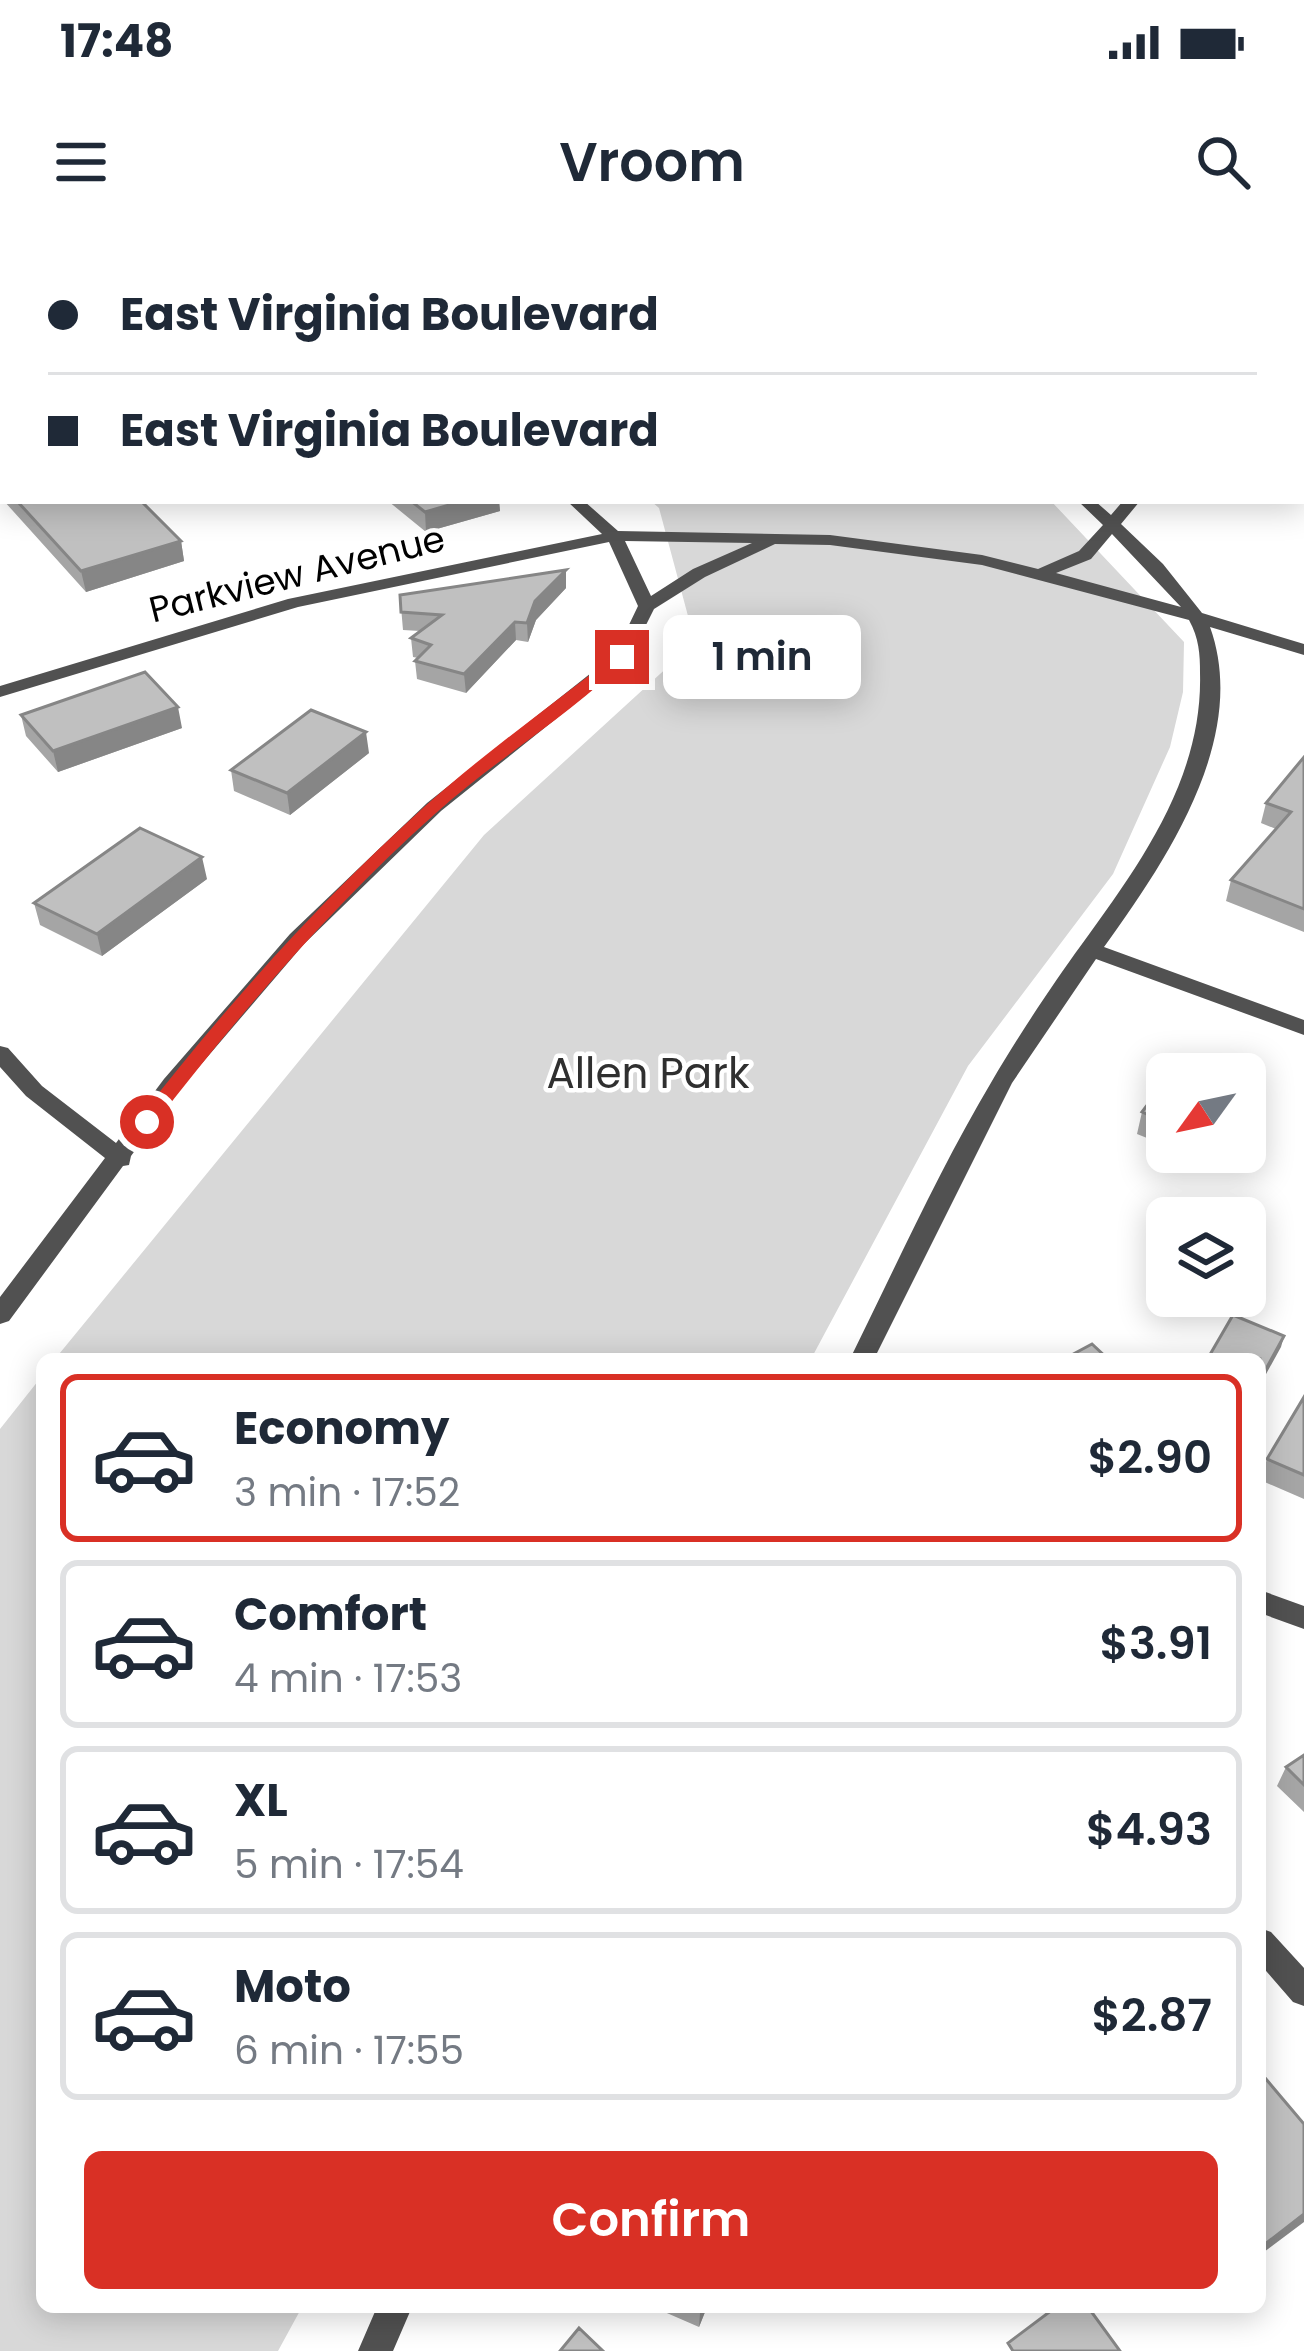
<!DOCTYPE html>
<meta charset="utf-8">
<style>
body{margin:0;font-family:Poppins,sans-serif;background:#f6f6f7;color:#1f2937;height:100vh;display:flex;flex-direction:column;font-size:45px;white-space:nowrap}
*{box-sizing:border-box;margin:0}
p{font-size:39px;color:#747a83}
.icon{flex:none;width:66px;height:66px;fill:none;stroke:currentColor;stroke-width:2;stroke-linecap:round;stroke-linejoin:round}
.map{position:relative;flex:1;overflow:hidden}
.drawer{position:absolute;left:36px;top:1113px;width:1230px;height:960px;display:flex;flex-direction:column;background:#fff;border-radius:18px;box-shadow:0 6px 30px #0003}
.drawer>*{flex:none}
.top-card{position:absolute;left:0px;top:0px;width:1305px;height:264px;box-shadow:0 6px 30px #0003;display:grid;align-content:center;height:264px;padding:0 48px;background:#fff}
.needle{width:78px;rotate:237deg}
.tools{position:absolute;left:1146px;top:813px;display:grid;gap:24px}
.tools a{display:grid;place-items:center;width:120px;height:120px;border-radius:18px;background:#fff;box-shadow:0 6px 30px #0003;font-size:60px}
.end{position:absolute;width:54px;height:54px;margin:-27px;border:15px solid #d93025;background:#fff;box-shadow:0 0 0 6px #fff}
.from{border-radius:50%}
.bubble{position:absolute;height:84px;border-radius:18px;background:#fff;box-shadow:0 6px 30px #0003;font-size:39px;font-weight:600;line-height:84px;text-align:center}
.top-card b{display:flex;align-items:center;gap:42px;height:114px;font-size:45px}
.top-card b+b{border-top:3px solid #e0e1e3}
.top-card i{width:30px;height:30px;background:#1f2937}
ul{padding:21px 0 0;list-style:none}
li{display:flex;align-items:center;gap:36px;height:168px;margin:0 24px 18px;padding:0 24px;border:6px solid #e0e1e3;border-radius:18px}
li div{flex:1}
li b{display:block;font-size:45px}
li em{font-style:normal;font-weight:600}
li.active{border-color:#d93025}
li>.icon{width:108px;height:108px;stroke-width:1.5}
.action{display:flex;gap:24px;margin-top:auto;padding:24px 48px}
.action a{flex:1;height:138px;border-radius:18px;background:#d93025;color:#fff;font-size:48px;font-weight:600;line-height:138px;text-align:center}
.status{display:flex;justify-content:space-between;align-items:center;height:84px;padding:0 60px;background:#fff;direction:ltr}
.status svg{height:33px;fill:currentColor}
header{display:flex;justify-content:space-between;align-items:center;height:156px;padding:0 48px;background:#fff;font-size:54px;font-weight:600}
.map>svg:first-child{display:block}
.green{fill:#d8d8d8}
.lines{fill:none;stroke-linecap:round;stroke-linejoin:round}
.minor{fill:#515151;fill-rule:evenodd}
.wall{fill:#a5a5a5}
.shaded-wall{fill:#868686}
.building{fill:#c0c0c0;stroke:#868686;stroke-width:3}
.route{fill:#d93025}
.labels{text-anchor:middle;dominant-baseline:central;stroke-width:9;stroke-linejoin:round;paint-order:stroke}
.far-street-label{font-size:36px;fill:#000;stroke:#fff}
.park-label{font-size:42px;fill:#2f2f2f;stroke:#fff}
</style>
<div class="status"><b>17:48</b><svg viewBox="0 0 49 12"><path d="M0 12V9h3v3zM5 12V6h3v6zM10 12V3h3v9zM15 12V0h3v12zM26 1h20v11H26zM47 4h2v5h-2z"/></svg></div>
<header><svg class="icon" aria-label="menu" viewBox="0 0 24 24"><path d="M4 6h16M4 12h16M4 18h16"/></svg>Vroom<svg class="icon" aria-label="search" viewBox="0 0 24 24"><circle cx="10" cy="10" r="6"/><path d="M15 15l6 6"/></svg></header>
<div class="map">
<svg width="1304" height="2111" viewBox="0 0 1304 2111">
<rect width="100%" height="100%" fill="#fff"/>
<path class="green" d="M 192,0 L 702,0 L 707,3 L 206,3 Z
M 651,261 L 1051,261 L 1184,402 L 1183,452 L 1170,507 L 1113,634 L 968,826 L 811,1119 L 55,1119 L 484,595 L 695,402 L 659,268 Z
M 42,1136 L 42,2067 L 302,2067 L 278,2111 L 0,2111 L 0,1189 Z"/>
<g class="lines">
<path class="minor" d="M 81,0 L 107,0 L 110,3 L 84,3 Z
M 729,0 L 746,0 L 749,3 L 732,3 Z
M 1302,46 L 1304,46 L 1302,57 Z
M 3,169 L 3,179 L 0,180 L 0,170 Z
M 567,261 L 584,261 L 618,291 L 830,295 L 982,315 L 1038,329 L 1079,311 L 1103,285 L 1078,261 L 1095,261 L 1111,275 L 1123,261 L 1140,261 L 1121,284 L 1163,324 L 1202,373 L 1304,404 L 1304,415 L 1210,387 C 1250,498 1166,621 1104,707 L 1304,780 L 1304,795 L 1096,719 L 1012,843 L 874,1119 L 850,1119 C 896,1026 939,930 992,841 C 1019,795 1052,745 1082,704 C 1140,624 1203,538 1200,433 C 1200,414 1199,398 1189,380 L 982,325 L 830,305 L 775,304 L 705,337 L 654,369 L 628,421 L 441,571 L 304,704 L 180,849 L 131,916 L 129,925 L 123,926 L 9,1081 L 0,1084 L 0,1057 L 105,918 L 26,856 L 0,827 L 0,806 L 8,808 L 42,846 L 116,903 L 164,839 L 290,694 L 427,563 L 615,414 L 638,366 L 609,302 L 298,367 L 0,457 L 0,446 L 288,359 L 602,294 ZM 1112,294 L 1181,367 L 1056,333 L 1091,319 ZM 625,301 L 752,303 L 693,329 L 651,356 Z
M 1260,1350 L 1304,1366 L 1304,1389 L 1260,1373 Z
M 1260,1688 L 1271,1692 L 1304,1728 L 1304,1766 L 1293,1762 L 1260,1724 Z
M 377,2067 L 412,2067 L 393,2111 L 358,2111 Z"/>
</g>
<path class="wall" d="M 830,0 L 1007,0 L 1003,3 L 835,3 Z
M 4,261 L 141,261 L 181,301 L 184,321 L 86,352 Z
M 388,261 L 499,261 L 500,271 L 426,292 Z
M 566,330 L 566,348 L 536,380 L 528,402 L 516,400 L 466,453 L 417,439 L 415,421 L 418,418 L 413,417 L 411,398 L 420,391 L 403,390 L 400,355 Z
M 21,475 L 182,488 L 58,532 L 26,496 Z
M 369,513 L 290,575 L 234,551 L 231,530 Z
M 1304,517 L 1304,692 L 1226,661 L 1231,640 L 1276,589 L 1261,583 L 1266,563 Z
M 207,639 L 102,716 L 40,685 L 34,663 Z
M 1167,839 L 1167,906 L 1137,894 L 1142,872 Z
M 1180,912 L 1226,912 L 1215,927 Z
M 1304,1157 L 1304,1259 L 1260,1240 L 1267,1219 Z
M 1304,1515 L 1304,1572 L 1277,1546 L 1286,1527 Z
M 653,2067 L 707,2067 L 699,2087 Z"/>
<path class="shaded-wall" d="M 463,261 L 499,261 L 500,271 L 426,292 L 425,272 Z
M 181,301 L 184,321 L 86,352 L 81,331 Z
M 566,330 L 566,348 L 536,380 L 528,402 L 527,383 L 535,361 Z
M 515,382 L 516,400 L 466,453 L 464,434 Z
M 178,467 L 182,488 L 58,532 L 53,511 Z
M 366,492 L 369,513 L 290,575 L 287,553 Z
M 202,617 L 207,639 L 102,716 L 97,694 Z
M 1260,850 L 1254,872 L 1245,885 L 1245,872 Z
M 1220,912 L 1226,912 L 1215,927 Z
M 1284,1096 L 1281,1107 L 1260,1145 L 1260,1142 Z
M 1304,1974 L 1304,1982 L 1260,2015 L 1260,2008 Z
M 702,2067 L 707,2067 L 699,2087 L 700,2073 Z"/>
<path class="building" d="M 856,0 L 988,0 L 995,3 L 861,3 Z
M 1181,0 L 1265,0 L 1262,3 L 1178,3 Z
M 1304,126 L 1304,193 L 1302,193 L 1302,129 Z
M 3,200 L 3,246 L 0,242 L 0,201 Z
M 17,261 L 141,261 L 181,301 L 81,331 Z
M 411,261 L 463,261 L 425,272 Z
M 566,330 L 535,361 L 527,383 L 515,382 L 464,434 L 415,421 L 431,405 L 411,398 L 442,375 L 401,372 L 400,355 Z
M 145,432 L 178,467 L 53,511 L 21,475 Z
M 311,470 L 366,492 L 287,553 L 231,530 Z
M 1304,517 L 1304,669 L 1231,640 L 1291,572 L 1266,563 Z
M 140,588 L 202,617 L 97,694 L 34,663 Z
M 1182,818 L 1221,834 L 1171,834 Z
M 1167,839 L 1167,883 L 1142,872 Z
M 1245,844 L 1260,850 L 1245,872 Z
M 1233,1075 L 1284,1096 L 1260,1140 L 1260,1119 L 1208,1118 Z
M 1092,1104 L 1108,1119 L 1064,1119 Z
M 1304,1157 L 1304,1235 L 1267,1219 Z
M 1304,1515 L 1304,1545 L 1286,1527 Z
M 1260,1832 L 1304,1884 L 1304,1974 L 1260,2008 Z
M 1056,2067 L 1088,2067 L 1120,2111 L 1013,2111 L 1008,2103 Z
M 579,2088 L 603,2111 L 560,2111 Z"/>
<path class="route" d="M 617,414 L 629,417 C 571,475 497,518 436,573 C 331,667 239,774 153,886 L 140,886 L 140,877 C 226,766 319,662 423,568 C 484,513 552,465 617,414 Z"/>
<g class="labels">
<g class="far-street-label">
<text transform="translate(297 334) rotate(-14)">Parkview Avenue</text>
</g>
<g class="park-label">
<text x="648" y="833">Allen Park</text>
</g>
</g>
</svg>
<div class="tools">
<a><svg class="needle" viewBox="-14 -14 28 28"><path d="M0-13l5 13h-10z" fill="#e53935"/><path d="M0 13l5-13h-10z" fill="#747a83"/></svg></a>
<a><svg class="icon" aria-label="layers" viewBox="0 0 24 24"><path d="M12 4l9 5-9 5-9-5zM3 14l9 5 9-5"/></svg></a>
</div>
<i class="end from" style="left:147px;top:882px"></i>
<i class="end" style="left:622px;top:417px"></i>
<div class="bubble" style="left:663px;top:375px;width:198px">1 min</div>
<div class="top-card">
<b><i class="from"></i>East Virginia Boulevard</b>
<b><i></i>East Virginia Boulevard</b>
</div>
<section class="drawer">
<ul>
<li class="active"><svg class="icon" aria-label="car" viewBox="0 0 24 24"><path d="M5 17H2v-5l4-1 3-4h7l3 4 3 1v5h-3M9 17h6M6 11h13"/><circle cx="7" cy="17" r="2"/><circle cx="17" cy="17" r="2"/></svg><div><b>Economy</b><p>3 min · 17:52</p></div><em>$2.90</em></li>
<li><svg class="icon" aria-label="car" viewBox="0 0 24 24"><path d="M5 17H2v-5l4-1 3-4h7l3 4 3 1v5h-3M9 17h6M6 11h13"/><circle cx="7" cy="17" r="2"/><circle cx="17" cy="17" r="2"/></svg><div><b>Comfort</b><p>4 min · 17:53</p></div><em>$3.91</em></li>
<li><svg class="icon" aria-label="car" viewBox="0 0 24 24"><path d="M5 17H2v-5l4-1 3-4h7l3 4 3 1v5h-3M9 17h6M6 11h13"/><circle cx="7" cy="17" r="2"/><circle cx="17" cy="17" r="2"/></svg><div><b>XL</b><p>5 min · 17:54</p></div><em>$4.93</em></li>
<li><svg class="icon" aria-label="car" viewBox="0 0 24 24"><path d="M5 17H2v-5l4-1 3-4h7l3 4 3 1v5h-3M9 17h6M6 11h13"/><circle cx="7" cy="17" r="2"/><circle cx="17" cy="17" r="2"/></svg><div><b>Moto</b><p>6 min · 17:55</p></div><em>$2.87</em></li>
</ul>
<div class="action"><a>Confirm</a></div>
</section>
</div>
